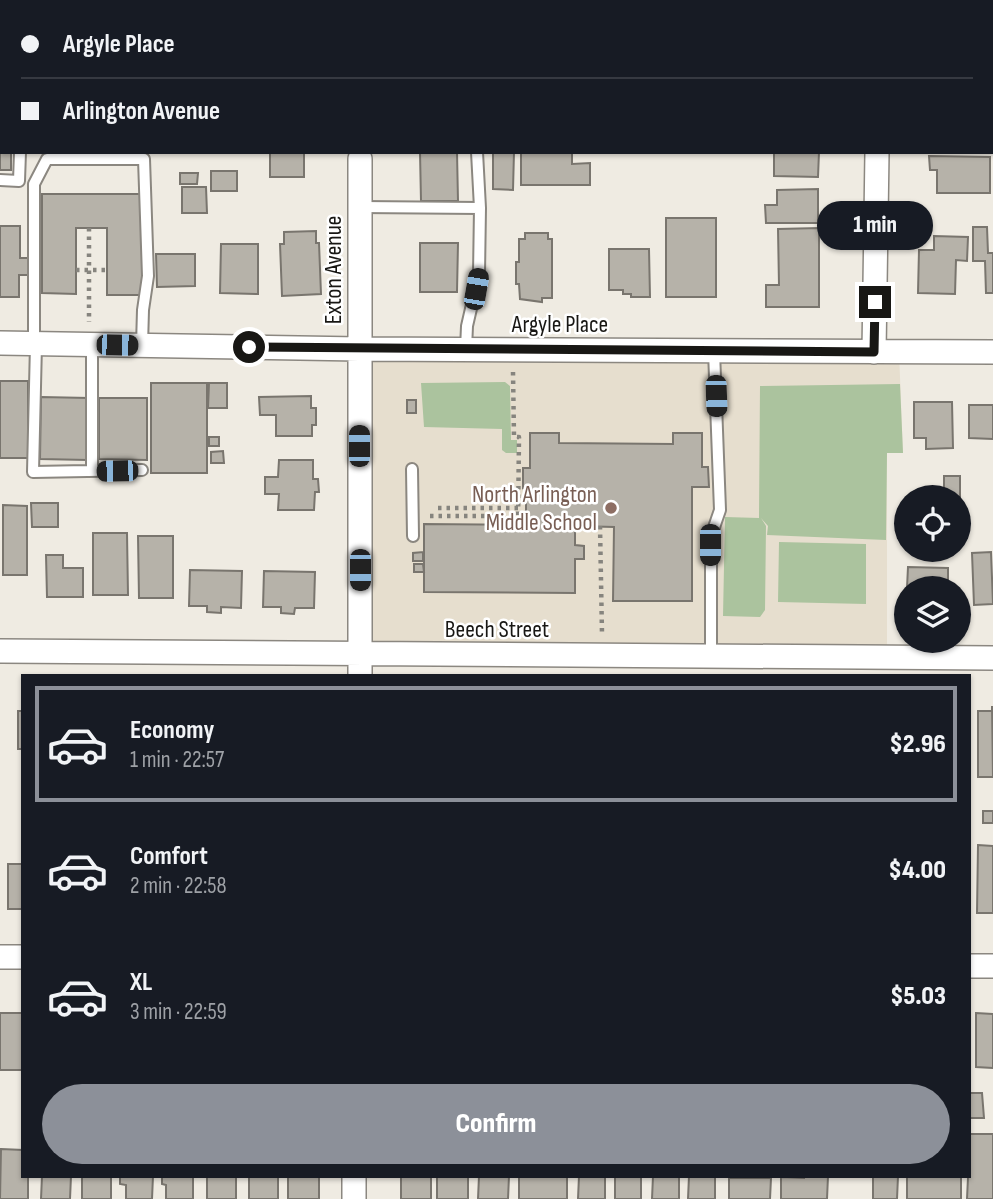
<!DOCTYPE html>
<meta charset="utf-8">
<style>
body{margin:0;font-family:"Sofia Sans Condensed",sans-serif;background:#20242c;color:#f1f3f6;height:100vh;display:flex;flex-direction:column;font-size:26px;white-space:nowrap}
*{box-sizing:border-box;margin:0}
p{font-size:23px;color:#9ea1a6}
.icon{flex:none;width:38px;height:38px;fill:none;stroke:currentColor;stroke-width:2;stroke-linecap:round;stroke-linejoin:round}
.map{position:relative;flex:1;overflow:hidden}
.details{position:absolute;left:21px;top:674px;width:950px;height:504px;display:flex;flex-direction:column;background:#171b24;border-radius:0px;box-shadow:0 2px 5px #0004}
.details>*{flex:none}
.guide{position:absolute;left:0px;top:0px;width:994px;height:154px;box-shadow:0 2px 5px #0004;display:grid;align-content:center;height:154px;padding:0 21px;background:#171b24}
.tools{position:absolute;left:894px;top:485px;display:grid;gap:14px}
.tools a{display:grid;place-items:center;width:77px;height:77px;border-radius:50%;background:#171b24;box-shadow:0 2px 5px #0004;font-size:35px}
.end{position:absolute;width:32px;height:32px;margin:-16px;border:9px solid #181714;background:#fff;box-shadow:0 0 0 4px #fff}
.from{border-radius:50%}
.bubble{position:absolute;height:49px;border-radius:24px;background:#171b24;box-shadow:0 2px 5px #0004;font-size:23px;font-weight:800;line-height:49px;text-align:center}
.car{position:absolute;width:21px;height:42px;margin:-21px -10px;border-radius:9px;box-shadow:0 0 5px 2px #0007;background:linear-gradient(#222 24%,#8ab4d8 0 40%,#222 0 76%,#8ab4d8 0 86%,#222 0)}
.guide b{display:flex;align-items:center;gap:24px;height:66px;font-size:26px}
.guide b+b{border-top:2px solid #363941}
.guide i{width:18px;height:18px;background:#f1f3f6}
ul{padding:12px 0 0;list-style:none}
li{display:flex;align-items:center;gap:21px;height:116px;margin:0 14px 10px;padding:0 7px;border:4px solid transparent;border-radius:0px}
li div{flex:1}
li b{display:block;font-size:26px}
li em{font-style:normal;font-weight:800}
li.selected{border-color:#8c9099}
li>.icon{width:63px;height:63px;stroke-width:1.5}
.button{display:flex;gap:14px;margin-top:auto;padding:14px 21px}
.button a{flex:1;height:80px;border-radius:42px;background:#8c9099;color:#fff;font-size:28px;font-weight:800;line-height:80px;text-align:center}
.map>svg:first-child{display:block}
.built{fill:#e6dece}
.green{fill:#abc39e}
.building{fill:#b6b2a9;stroke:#79756e;stroke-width:2}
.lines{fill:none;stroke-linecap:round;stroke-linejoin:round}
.service-casing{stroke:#8b8780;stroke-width:14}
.minor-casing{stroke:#8b8780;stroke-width:26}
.path{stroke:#86847e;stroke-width:4.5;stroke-dasharray:3.5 5;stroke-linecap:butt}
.service{stroke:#fff;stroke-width:10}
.minor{stroke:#fff;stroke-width:23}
.route{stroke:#181714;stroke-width:9}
.education-dot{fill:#8d6e63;stroke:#fff;stroke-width:2.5}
.labels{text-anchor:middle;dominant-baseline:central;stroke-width:5;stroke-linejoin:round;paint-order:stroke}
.street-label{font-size:24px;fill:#181714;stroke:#fff}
.education-label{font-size:24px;fill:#785e54;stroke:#fff;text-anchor:end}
</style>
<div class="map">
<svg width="993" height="1199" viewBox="0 0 993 1199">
<rect width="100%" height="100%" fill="#efebe2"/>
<path class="built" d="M 359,349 L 899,352 L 903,453 L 887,453 L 887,658 L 360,655 Z"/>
<path class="green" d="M 505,382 L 510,386 L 511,440 L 517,440 L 517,453 L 506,453 L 502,450 L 502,429 L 424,427 L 421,383 Z
M 900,384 L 903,453 L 887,453 L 886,540 L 767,535 L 768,526 L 761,518 L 766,526 L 765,610 L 760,617 L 723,616 L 725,517 L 759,518 L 760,386 Z
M 779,542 L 866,544 L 866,604 L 778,602 Z"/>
<path class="building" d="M 0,56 L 2,152 L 11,152 L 11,170 L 0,170 Z
M 270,152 L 304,152 L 304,177 L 270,177 Z
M 420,152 L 457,152 L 458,201 L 421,201 Z
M 493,152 L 514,152 L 513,190 L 493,189 Z
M 521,152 L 572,152 L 572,164 L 590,163 L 590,185 L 521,185 Z
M 774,152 L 819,152 L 818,177 L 774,176 Z
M 929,156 L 990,157 L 990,193 L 937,193 L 937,170 L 930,170 Z
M 211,171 L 237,171 L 237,191 L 211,191 Z
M 180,173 L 198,173 L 197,184 L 180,184 Z
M 182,187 L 206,187 L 207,213 L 182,213 Z
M 818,189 L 818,223 L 766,223 L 765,205 L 777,205 L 777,190 Z
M 42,194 L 142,194 L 142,295 L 107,295 L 107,228 L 76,228 L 76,294 L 42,293 Z
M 666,218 L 716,218 L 716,297 L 666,297 Z
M 0,226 L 20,226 L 20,258 L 28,258 L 28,275 L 19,275 L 19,297 L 0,297 Z
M 973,227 L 987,227 L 988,253 L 993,253 L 993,293 L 986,293 L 985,261 L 973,261 Z
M 819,228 L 819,307 L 766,307 L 766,285 L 779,285 L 778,229 Z
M 316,231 L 316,243 L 319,243 L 321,294 L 282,296 L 280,244 L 284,244 L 284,232 Z
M 525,233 L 548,233 L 548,239 L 552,239 L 552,298 L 542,298 L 542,302 L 520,299 L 519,284 L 516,284 L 516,262 L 519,262 L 519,239 L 525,239 Z
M 934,236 L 968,237 L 967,261 L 956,260 L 955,294 L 918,293 L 919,250 L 934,250 Z
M 420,243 L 458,243 L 457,292 L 420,292 Z
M 221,244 L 258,244 L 258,294 L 220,293 Z
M 609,249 L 649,249 L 650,297 L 631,297 L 631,294 L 623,294 L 623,290 L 609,290 Z
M 156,254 L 195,254 L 195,286 L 157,287 Z
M 0,381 L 28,381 L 28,458 L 0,458 Z
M 151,383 L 207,383 L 207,473 L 151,473 Z
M 209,383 L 227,383 L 227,408 L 208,408 Z
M 311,396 L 311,408 L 316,408 L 316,425 L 312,425 L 312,436 L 276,436 L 276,415 L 260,415 L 259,397 Z
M 41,397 L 89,398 L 88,460 L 40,459 Z
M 99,398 L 147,398 L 147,460 L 99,459 Z
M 407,400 L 416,400 L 416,413 L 407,413 Z
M 914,402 L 952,402 L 953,448 L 926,449 L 926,438 L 914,438 Z
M 969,405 L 993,405 L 993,439 L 969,438 Z
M 530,433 L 559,433 L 559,443 L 673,444 L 673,433 L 702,433 L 702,467 L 708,467 L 709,487 L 692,487 L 692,601 L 613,601 L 614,527 L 575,526 L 575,545 L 584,546 L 584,559 L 575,559 L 575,593 L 424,592 L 424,524 L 526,525 L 526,487 L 523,488 L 523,468 L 530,468 Z
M 209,437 L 219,437 L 219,446 L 209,446 Z
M 223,451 L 224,463 L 211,463 L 211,452 Z
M 279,460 L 313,460 L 313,479 L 318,479 L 319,492 L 315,492 L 314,510 L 278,510 L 279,494 L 265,494 L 265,477 L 278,477 Z
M 944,476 L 960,476 L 960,501 L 959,497 L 944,497 Z
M 31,503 L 58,503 L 58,527 L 32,527 Z
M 3,505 L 27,506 L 27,575 L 3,575 Z
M 959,509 L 964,509 L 965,526 L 959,526 Z
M 93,533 L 127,533 L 128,595 L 93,595 Z
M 138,536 L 173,536 L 173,598 L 139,598 Z
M 423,552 L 423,561 L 413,561 L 413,553 Z
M 991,552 L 993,604 L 974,605 L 972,553 Z
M 46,555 L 63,555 L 63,568 L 83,568 L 83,597 L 47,597 Z
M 414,564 L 423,564 L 424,572 L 414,572 Z
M 908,567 L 948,568 L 948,588 L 907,588 Z
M 190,570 L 242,571 L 241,608 L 221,607 L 221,613 L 207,612 L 207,606 L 189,606 Z
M 264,571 L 315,572 L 314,608 L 295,608 L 294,614 L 281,613 L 281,607 L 263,607 Z
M 992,706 L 993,777 L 978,777 L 978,711 L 992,711 Z
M 18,711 L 23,711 L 23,749 L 18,749 Z
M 983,811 L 993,811 L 993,823 L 983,823 Z
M 978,845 L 993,846 L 993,913 L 977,913 Z
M 8,864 L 23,864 L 23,909 L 8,909 Z
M 0,1013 L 23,1013 L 23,1070 L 0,1070 Z
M 976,1013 L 993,1014 L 993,1068 L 976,1067 Z
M 970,1093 L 982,1093 L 984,1118 L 970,1118 Z
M 970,1134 L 993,1134 L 993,1199 L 967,1199 Z
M 1,1149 L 23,1150 L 23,1176 L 28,1176 L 28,1199 L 0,1199 Z
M 42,1176 L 71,1176 L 70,1199 L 41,1199 Z
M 82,1176 L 111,1176 L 111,1199 L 82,1199 Z
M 120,1176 L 153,1176 L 152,1199 L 126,1199 L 126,1185 L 120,1184 Z
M 162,1176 L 193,1176 L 193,1199 L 166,1199 L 166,1185 L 162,1184 Z
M 207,1176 L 236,1176 L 236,1199 L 207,1199 Z
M 249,1176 L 278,1176 L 278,1199 L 249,1199 Z
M 288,1176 L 319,1176 L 319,1199 L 288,1199 Z
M 401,1176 L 431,1176 L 431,1199 L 401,1199 Z
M 437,1176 L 468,1176 L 468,1199 L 437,1199 Z
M 479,1176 L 509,1176 L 508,1199 L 478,1199 Z
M 519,1176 L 567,1176 L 567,1199 L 519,1199 Z
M 579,1176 L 605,1176 L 605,1199 L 578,1199 Z
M 615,1176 L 641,1176 L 641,1199 L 615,1199 Z
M 653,1176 L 679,1176 L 679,1199 L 652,1199 Z
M 689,1176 L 715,1176 L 715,1199 L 688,1199 Z
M 804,1176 L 828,1176 L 827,1199 L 781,1199 L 781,1177 L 804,1178 Z
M 873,1176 L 898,1176 L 897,1199 L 873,1199 Z
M 907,1176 L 961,1176 L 961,1199 L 907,1199 Z
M 729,1178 L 771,1178 L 770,1199 L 729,1199 Z"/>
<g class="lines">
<defs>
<path id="service" d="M 122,0 L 122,2
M 0,180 L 19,181 L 20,152
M 360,207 L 480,208
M 34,344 L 34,184 L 47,159 L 144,159 L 148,276 L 143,310 L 142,345
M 36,344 L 33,472 L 142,470
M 466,349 L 467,326 L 479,274 L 480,208 L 477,152
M 412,469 L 413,536
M 92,471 L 92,345
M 711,657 L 711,536 L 720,510 L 714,351"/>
<path id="minor" d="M 0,2 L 32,0
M 878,2 L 878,0
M 0,343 L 359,349 L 993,352
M 874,352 L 877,152
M 0,651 L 993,658
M 360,676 L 360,159
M 0,957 L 23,957
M 970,966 L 993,966
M 354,1199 L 354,1176"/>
</defs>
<use href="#service" class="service-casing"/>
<use href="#minor" class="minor-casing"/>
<path class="path" d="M 89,228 L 89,322
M 76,270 L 107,270
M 513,372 L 514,437 L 519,437 L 518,525
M 438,508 L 518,508
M 430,516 L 496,516 L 496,524
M 600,526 L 602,634"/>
<use href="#service" class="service"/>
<use href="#minor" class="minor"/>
</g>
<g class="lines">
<path class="route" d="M 249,347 L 874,352 L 875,302"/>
</g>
<circle class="education-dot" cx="611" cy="508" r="7"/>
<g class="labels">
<g class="street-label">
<text transform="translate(333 270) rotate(-90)">Exton Avenue</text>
<text x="560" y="324">Argyle Place</text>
<text x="497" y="629">Beech Street</text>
</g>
<g class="education-label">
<text x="597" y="494">North Arlington<tspan x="597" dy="28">Middle School</tspan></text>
</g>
</g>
</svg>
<div class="tools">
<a><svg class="icon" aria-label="locate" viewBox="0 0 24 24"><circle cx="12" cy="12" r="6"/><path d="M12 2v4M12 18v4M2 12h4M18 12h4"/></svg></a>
<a><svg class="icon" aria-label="layers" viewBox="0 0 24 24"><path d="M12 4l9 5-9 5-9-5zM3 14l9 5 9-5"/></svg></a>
</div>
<i class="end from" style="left:249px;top:347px"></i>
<i class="end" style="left:875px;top:302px"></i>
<div class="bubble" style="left:817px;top:201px;width:116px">1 min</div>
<i class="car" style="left:476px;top:289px;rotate:10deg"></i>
<i class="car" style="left:117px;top:345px;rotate:91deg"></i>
<i class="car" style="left:716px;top:396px;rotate:178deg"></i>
<i class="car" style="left:359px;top:446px;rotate:0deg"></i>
<i class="car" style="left:117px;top:471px;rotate:269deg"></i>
<i class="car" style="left:710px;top:545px;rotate:180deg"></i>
<i class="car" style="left:360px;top:570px;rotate:180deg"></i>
<div class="guide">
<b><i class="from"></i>Argyle Place</b>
<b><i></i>Arlington Avenue</b>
</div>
<section class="details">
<ul>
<li class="selected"><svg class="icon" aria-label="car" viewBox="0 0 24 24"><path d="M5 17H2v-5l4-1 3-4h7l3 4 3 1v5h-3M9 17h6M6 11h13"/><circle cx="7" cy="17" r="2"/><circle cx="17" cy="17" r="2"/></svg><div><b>Economy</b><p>1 min · 22:57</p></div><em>$2.96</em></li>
<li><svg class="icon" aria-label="car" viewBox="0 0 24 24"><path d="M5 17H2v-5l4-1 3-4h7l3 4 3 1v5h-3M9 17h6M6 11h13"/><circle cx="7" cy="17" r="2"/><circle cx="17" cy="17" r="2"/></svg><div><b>Comfort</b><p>2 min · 22:58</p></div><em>$4.00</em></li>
<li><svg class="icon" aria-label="car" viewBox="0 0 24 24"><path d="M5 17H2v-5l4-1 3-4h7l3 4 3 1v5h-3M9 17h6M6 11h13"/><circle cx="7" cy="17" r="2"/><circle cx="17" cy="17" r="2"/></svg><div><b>XL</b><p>3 min · 22:59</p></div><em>$5.03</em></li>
</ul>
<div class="button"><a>Confirm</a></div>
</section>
</div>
